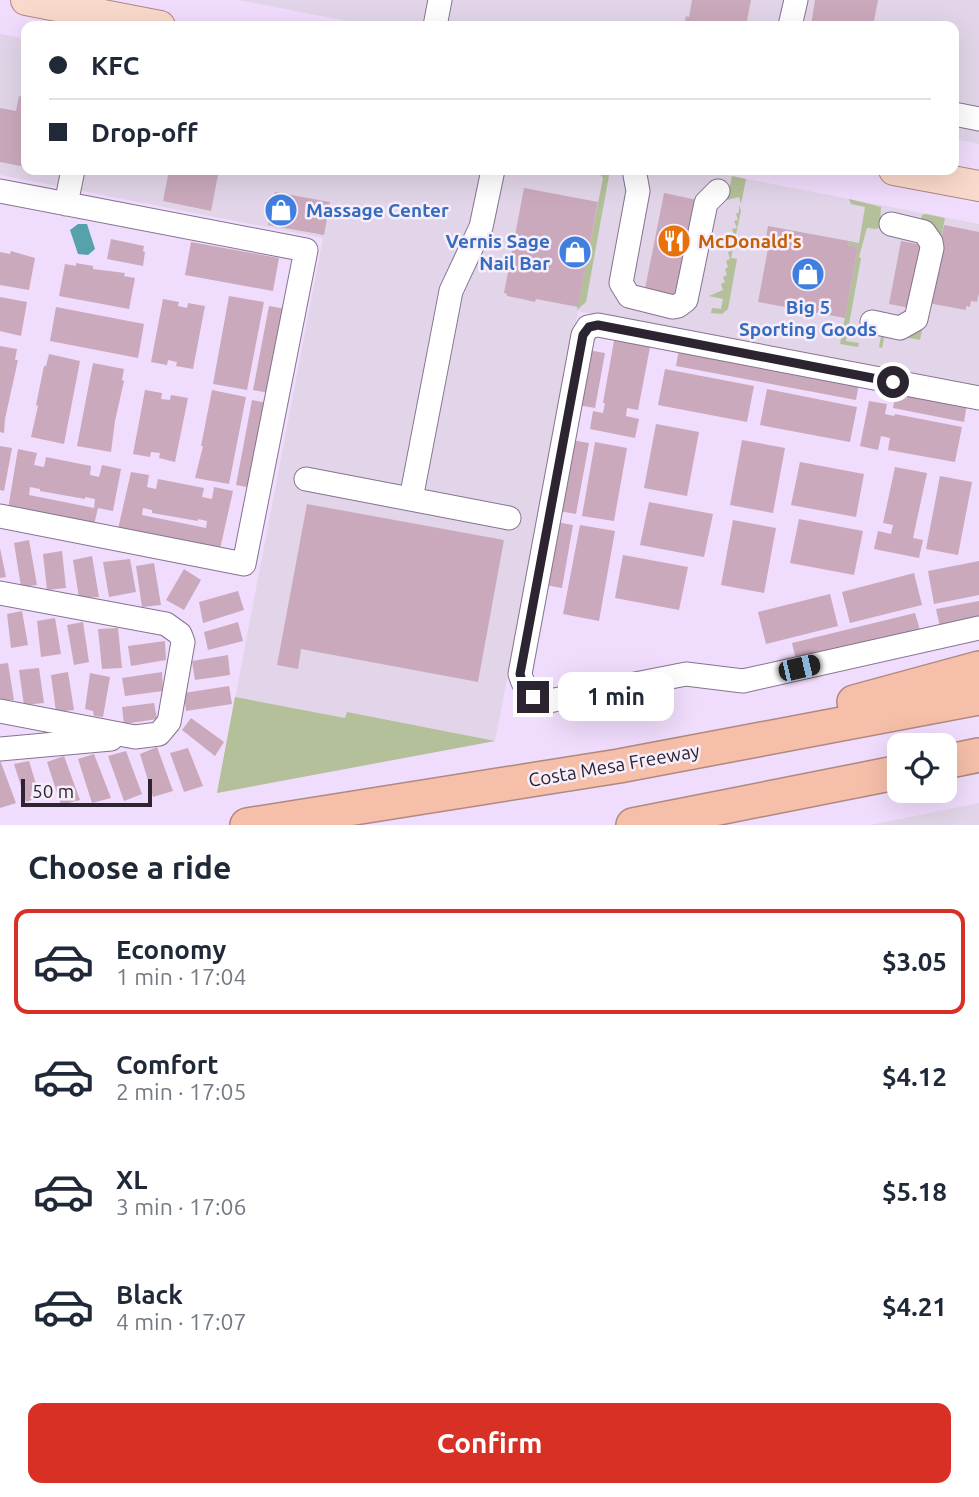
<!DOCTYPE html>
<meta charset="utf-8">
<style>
body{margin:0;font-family:Ubuntu,sans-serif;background:#f2f2f3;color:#1f2937;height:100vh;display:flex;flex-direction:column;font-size:26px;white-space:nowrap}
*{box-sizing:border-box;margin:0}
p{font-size:23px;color:#747a83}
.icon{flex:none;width:38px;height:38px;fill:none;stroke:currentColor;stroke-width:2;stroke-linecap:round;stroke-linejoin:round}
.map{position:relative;height:825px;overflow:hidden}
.drawer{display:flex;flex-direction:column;background:#fff;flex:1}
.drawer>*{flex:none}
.top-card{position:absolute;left:21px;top:21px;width:938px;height:154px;border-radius:14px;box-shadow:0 7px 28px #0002;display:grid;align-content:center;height:154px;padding:0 28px;background:#fff}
.controls{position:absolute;left:887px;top:733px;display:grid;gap:14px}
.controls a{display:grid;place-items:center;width:70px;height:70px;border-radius:14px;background:#fff;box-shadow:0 7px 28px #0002;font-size:35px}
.scale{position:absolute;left:21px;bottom:18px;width:131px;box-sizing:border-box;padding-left:7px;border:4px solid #2c2430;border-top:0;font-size:19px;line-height:24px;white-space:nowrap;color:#2c2430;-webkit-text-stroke:5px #f7eefc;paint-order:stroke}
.end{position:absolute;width:32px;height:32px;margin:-16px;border:9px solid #2c2430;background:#fff;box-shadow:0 0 0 4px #fff}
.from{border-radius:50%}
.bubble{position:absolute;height:49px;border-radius:14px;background:#fff;box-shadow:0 7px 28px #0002;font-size:23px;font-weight:600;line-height:49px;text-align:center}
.car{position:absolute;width:21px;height:42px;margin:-21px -10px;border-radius:9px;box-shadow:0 0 5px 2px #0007;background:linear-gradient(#222 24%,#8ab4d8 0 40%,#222 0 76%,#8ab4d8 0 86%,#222 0)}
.top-card b{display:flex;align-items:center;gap:24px;height:66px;font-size:26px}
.top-card b+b{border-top:2px solid #e0e1e3}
.top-card i{width:18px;height:18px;background:#1f2937}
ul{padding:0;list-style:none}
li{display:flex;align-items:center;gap:21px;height:105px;margin:0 14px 10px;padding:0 14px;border:4px solid transparent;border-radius:14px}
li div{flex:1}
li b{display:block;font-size:26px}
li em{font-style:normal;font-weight:600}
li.active{border-color:#d93025}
li>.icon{width:63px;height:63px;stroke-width:1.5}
h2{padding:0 28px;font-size:32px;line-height:84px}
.primary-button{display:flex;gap:14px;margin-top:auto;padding:14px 28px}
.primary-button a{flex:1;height:80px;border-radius:14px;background:#d93025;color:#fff;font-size:28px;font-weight:600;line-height:80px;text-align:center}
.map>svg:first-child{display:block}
.commercial{fill:#e2d5e9}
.green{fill:#b3c099}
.water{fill:#55a2ad}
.building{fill:#cba9bd;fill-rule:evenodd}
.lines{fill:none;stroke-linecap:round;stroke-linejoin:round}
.minor-casing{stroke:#857390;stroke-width:25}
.major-casing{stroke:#af897f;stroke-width:32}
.highway-casing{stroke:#af897f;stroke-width:36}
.minor{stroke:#fff;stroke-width:23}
.major{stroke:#f9d9cb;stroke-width:30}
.highway{stroke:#f5bfa9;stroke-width:33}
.route{stroke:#2c2430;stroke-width:9}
.labels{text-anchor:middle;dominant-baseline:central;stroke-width:5;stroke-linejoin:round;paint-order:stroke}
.shop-label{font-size:19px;font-weight:bold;fill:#366cbe;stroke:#f7eefc;text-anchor:start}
.food-label{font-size:19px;font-weight:bold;fill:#c56008;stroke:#f7eefc;text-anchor:start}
.street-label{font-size:19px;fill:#2c2430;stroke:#f7eefc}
</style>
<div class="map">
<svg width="979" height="825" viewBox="0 0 979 825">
<rect width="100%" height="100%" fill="#f0dcfc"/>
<path class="commercial" d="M 238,0 L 979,0 L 979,144 L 954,139 L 954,26 L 373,26 Z
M 0,34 L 26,39 L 26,170 L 700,170 L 979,224 L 979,389 L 578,311 L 495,741 L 217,793 L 323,238 L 0,175 Z
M 979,803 L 979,825 L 870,825 Z"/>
<path class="green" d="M 600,170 L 610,170 L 586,302 L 577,310 L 603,178 L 599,173 Z
M 732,176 L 746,179 L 741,204 L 739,197 L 727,200 Z
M 849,199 L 881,207 L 880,226 L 877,229 L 867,228 L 859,257 L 861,258 L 846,341 L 859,343 L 858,347 L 840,344 L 858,247 L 848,245 L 849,241 L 859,243 L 865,207 L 851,204 Z
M 739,205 L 741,211 L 731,258 L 737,259 L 728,309 L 722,314 L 711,313 L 712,308 L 721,309 L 723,299 L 709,296 L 723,290 L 721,284 L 725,282 L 723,277 L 727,275 L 725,269 L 728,267 L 726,261 L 730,259 L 728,252 L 731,251 L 730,245 L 733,244 L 731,237 L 734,235 L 732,229 L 737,228 L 734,221 L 738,220 L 736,214 L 739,212 Z
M 926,214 L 945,218 L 920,340 L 885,333 L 882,348 L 879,347 L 882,330 L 921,321 L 919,225 L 922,215 Z
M 235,697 L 345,718 L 347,712 L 495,741 L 217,793 Z"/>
<path class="water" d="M 78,224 L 87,224 L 95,249 L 88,255 L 78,254 L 70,230 Z"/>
<path class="building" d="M 692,0 L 751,0 L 746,26 L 684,26 L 686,16 L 689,17 Z
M 815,0 L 878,0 L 873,26 L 811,26 Z
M 19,96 L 26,98 L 26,167 L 0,162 L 0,108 L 16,111 Z
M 169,170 L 219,170 L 211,211 L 163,201 Z
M 524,188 L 598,202 L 578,307 L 536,299 L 535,302 L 522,299 L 507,296 L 507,294 L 504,293 Z
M 275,192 L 330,202 L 324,235 L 268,225 Z
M 664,193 L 702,201 L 680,296 L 645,289 Z
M 944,225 L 979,232 L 979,293 L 977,302 L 971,301 L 970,307 L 966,306 L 966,310 L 928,303 Z
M 768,226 L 849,241 L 848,245 L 858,247 L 845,318 L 758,302 L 769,243 L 765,242 Z
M 111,239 L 144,246 L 143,251 L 145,252 L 143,266 L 107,259 Z
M 901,241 L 927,246 L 915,309 L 889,304 Z
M 191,242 L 279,258 L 273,291 L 185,275 Z
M 11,251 L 35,258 L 29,290 L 0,285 L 0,252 L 10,254 Z
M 76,263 L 93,266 L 93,269 L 125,273 L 124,276 L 135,278 L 129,309 L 59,296 L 65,264 L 76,266 Z
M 229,296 L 264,302 L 247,390 L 213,384 Z
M 0,297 L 27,302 L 21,336 L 0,331 Z
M 163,299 L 179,302 L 178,306 L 187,308 L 188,303 L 205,306 L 193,369 L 176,366 L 177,362 L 168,360 L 167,365 L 151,362 Z
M 269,306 L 286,309 L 270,393 L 253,390 Z
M 56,307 L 144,324 L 138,358 L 50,341 Z
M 615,335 L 651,342 L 638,410 L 627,408 L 626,416 L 639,419 L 635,438 L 590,429 L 593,411 L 603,413 L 605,403 L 603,403 Z
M 0,346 L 17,349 L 15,360 L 18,360 L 5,419 L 4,433 L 0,432 Z
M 679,349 L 859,383 L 856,400 L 676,366 Z
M 588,350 L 605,353 L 595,408 L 578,405 Z
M 49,354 L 80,361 L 64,444 L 31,437 L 38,406 L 36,405 L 44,366 L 46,366 Z
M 93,363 L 124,369 L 122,380 L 124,381 L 115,421 L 111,452 L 77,446 Z
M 665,369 L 754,386 L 747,422 L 658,405 Z
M 767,389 L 857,407 L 850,442 L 760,425 Z
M 145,390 L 162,393 L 161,399 L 170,400 L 171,395 L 188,398 L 175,462 L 159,458 L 160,453 L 151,452 L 150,457 L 133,454 Z
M 212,390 L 246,397 L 229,484 L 195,478 L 203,446 L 201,446 Z
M 896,391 L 967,404 L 964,422 L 893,408 Z
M 252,400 L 268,403 L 252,488 L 236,485 Z
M 869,401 L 887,404 L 885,414 L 894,416 L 895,414 L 962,427 L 955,462 L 888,450 L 890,438 L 881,436 L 878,450 L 860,446 Z
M 656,424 L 699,432 L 687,496 L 644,488 Z
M 572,440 L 589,443 L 576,514 L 559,511 Z
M 742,440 L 785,448 L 773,513 L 730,505 Z
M 595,442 L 627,448 L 614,521 L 582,516 Z
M 0,446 L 12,448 L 4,491 L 0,490 Z
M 18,449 L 37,453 L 34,465 L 44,467 L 46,457 L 91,466 L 90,475 L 99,477 L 102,465 L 121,469 L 113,511 L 98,508 L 94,525 L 8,509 ZM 30,487 L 40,489 L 40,491 L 85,499 L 85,497 L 95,499 L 94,508 L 29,495 Z
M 800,462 L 864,474 L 856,517 L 791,505 Z
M 895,467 L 927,473 L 913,538 L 923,540 L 919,558 L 874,549 L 878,531 L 891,534 L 893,525 L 883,523 Z
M 131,472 L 149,475 L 147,487 L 156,489 L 158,479 L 204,488 L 202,497 L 212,499 L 214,487 L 233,491 L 220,549 L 118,529 ZM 143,508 L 152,510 L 152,513 L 198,521 L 198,519 L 207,521 L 206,528 L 142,515 Z
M 940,476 L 972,482 L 958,555 L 926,549 Z
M 649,502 L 713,514 L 704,557 L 640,545 Z
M 307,504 L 504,540 L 478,682 L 301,649 L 298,669 L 277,665 Z
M 799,519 L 863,531 L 854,575 L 790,563 Z
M 733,520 L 776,528 L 764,593 L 721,585 Z
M 556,522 L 573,525 L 562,588 L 545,585 Z
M 580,525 L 615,531 L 599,621 L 563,614 Z
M 29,540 L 37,585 L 21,587 L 14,543 Z
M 0,548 L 6,577 L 0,578 Z
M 62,551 L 66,588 L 47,590 L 43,554 Z
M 623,555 L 688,567 L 679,610 L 615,598 Z
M 92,556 L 99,597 L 79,598 L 73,560 Z
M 130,559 L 136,592 L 109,597 L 103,562 Z
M 979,561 L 979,595 L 934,604 L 928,571 Z
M 154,563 L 161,605 L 142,607 L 136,566 Z
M 184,569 L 201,580 L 184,610 L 166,600 Z
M 914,573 L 922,605 L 850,623 L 842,592 Z
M 238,591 L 244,610 L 203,623 L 199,602 Z
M 830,594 L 838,626 L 766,644 L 758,612 Z
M 979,601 L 979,619 L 940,627 L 936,609 Z
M 22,611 L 28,645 L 11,648 L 7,614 Z
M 915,613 L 920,630 L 796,660 L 792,643 Z
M 55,618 L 61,654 L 41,657 L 37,621 Z
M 83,622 L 89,662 L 74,665 L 67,625 Z
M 238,622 L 243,641 L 208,650 L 204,632 Z
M 118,628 L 122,668 L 102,669 L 98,629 Z
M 165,641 L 166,660 L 131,666 L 128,646 Z
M 228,655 L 230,675 L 195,680 L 192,661 Z
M 8,663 L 14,700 L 0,700 L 0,664 Z
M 39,668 L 44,703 L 24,705 L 19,670 Z
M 68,672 L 74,710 L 56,712 L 51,675 Z
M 162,672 L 163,691 L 125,696 L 122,678 Z
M 90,673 L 110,677 L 103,717 L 94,716 L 93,711 L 85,709 Z
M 229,686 L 232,704 L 186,711 L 184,693 Z
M 154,703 L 157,719 L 124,724 L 122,707 Z
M 191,718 L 224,742 L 215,756 L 182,730 Z
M 157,747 L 173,791 L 153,797 L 140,754 Z
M 188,748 L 203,786 L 184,792 L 170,753 Z
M 126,751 L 142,794 L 124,801 L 108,756 Z
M 94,754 L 111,798 L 92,803 L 78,759 Z
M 64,756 L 80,800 L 61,805 L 47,762 Z
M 0,760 L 16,803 L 0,808 Z
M 29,761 L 40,797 L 26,802 L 14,764 Z"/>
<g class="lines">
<defs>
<path id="minor" d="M 435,26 L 440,0
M 790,26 L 796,0
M 954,114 L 979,119
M 635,175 L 638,191 L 621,283 L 629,296 L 673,307 L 678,306 L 686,300 L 706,203 L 718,191
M 0,191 L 306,250 L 244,564 L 0,516
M 66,204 L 73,170
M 872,322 L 900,328 L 916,319 L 932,248 L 931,242 L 924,232 L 891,224
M 979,398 L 598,325 L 588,327 L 583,335 L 520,674 C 525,691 531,697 549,701 L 686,674 L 743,681 L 979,628
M 306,479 L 509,518
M 411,499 L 451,291 L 481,227 L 493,170
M 0,593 L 166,624 L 180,634 L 183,642 L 169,722 L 159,734 L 135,737 L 0,711
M 0,749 L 111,739"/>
<path id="major" d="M 26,0 L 160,26
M 894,170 L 979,186"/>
<path id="highway" d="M 854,702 L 979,668
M 945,762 L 979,755
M 247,825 L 619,766 L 979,698
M 633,825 L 900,772"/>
</defs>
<use href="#minor" class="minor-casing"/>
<use href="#major" class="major-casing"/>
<use href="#highway" class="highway-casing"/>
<use href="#minor" class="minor"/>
<use href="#major" class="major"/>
<use href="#highway" class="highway"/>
</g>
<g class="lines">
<path class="route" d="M 533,697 L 524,687 L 520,674 L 583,335 L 589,327 L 598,325 L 893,382"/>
</g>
<defs>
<symbol id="shop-disc" viewBox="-11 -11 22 22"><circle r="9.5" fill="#3f7fe0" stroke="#f7eefc"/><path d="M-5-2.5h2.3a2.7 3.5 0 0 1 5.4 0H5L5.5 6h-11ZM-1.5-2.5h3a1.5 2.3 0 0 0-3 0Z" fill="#fff"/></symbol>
<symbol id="restaurant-disc" viewBox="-11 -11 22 22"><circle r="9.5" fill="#e8710a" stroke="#f7eefc"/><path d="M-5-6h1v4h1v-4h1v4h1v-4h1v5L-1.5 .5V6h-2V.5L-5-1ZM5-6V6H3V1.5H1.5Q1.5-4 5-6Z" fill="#fff"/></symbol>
</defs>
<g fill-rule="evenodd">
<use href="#shop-disc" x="262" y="191" width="38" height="38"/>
<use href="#restaurant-disc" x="655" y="222" width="38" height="38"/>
<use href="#shop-disc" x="556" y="233" width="38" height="38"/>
<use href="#shop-disc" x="789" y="255" width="38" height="38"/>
</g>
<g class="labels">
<g class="shop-label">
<text x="306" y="210">Massage Center</text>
<text x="550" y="241" text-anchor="end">Vernis Sage<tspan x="550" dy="22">Nail Bar</tspan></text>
<text x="808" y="307" text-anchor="middle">Big 5<tspan x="808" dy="22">Sporting Goods</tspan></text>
</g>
<g class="food-label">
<text x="698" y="241">McDonald's</text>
</g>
<g class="street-label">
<text transform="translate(614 765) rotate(-10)">Costa Mesa Freeway</text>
</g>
</g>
</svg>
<div class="controls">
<a><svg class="icon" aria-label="locate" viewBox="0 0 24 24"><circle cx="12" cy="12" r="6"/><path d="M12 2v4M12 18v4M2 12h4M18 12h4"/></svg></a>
</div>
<div class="scale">50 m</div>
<i class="end from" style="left:893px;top:382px"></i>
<i class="end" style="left:533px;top:697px"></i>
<div class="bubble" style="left:558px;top:672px;width:116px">1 min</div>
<i class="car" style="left:799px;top:668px;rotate:77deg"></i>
<div class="top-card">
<b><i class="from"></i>KFC</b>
<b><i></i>Drop-off</b>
</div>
</div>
<section class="drawer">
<h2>Choose a ride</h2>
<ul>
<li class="active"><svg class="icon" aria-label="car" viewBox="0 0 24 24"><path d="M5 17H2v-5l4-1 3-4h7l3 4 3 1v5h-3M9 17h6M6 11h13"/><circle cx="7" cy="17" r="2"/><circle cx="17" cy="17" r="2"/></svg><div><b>Economy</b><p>1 min · 17:04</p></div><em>$3.05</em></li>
<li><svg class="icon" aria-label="car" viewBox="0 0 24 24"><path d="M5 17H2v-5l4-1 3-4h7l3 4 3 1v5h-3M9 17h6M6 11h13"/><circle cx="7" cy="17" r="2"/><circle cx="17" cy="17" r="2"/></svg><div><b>Comfort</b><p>2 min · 17:05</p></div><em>$4.12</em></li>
<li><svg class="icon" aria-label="car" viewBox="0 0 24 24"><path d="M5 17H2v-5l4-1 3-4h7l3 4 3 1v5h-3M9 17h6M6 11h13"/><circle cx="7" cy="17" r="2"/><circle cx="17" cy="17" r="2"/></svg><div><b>XL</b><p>3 min · 17:06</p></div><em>$5.18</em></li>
<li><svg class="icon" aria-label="car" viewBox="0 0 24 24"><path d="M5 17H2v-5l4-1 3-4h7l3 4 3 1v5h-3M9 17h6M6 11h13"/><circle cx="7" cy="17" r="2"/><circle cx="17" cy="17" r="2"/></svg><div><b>Black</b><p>4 min · 17:07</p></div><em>$4.21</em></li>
</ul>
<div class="primary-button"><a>Confirm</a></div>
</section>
